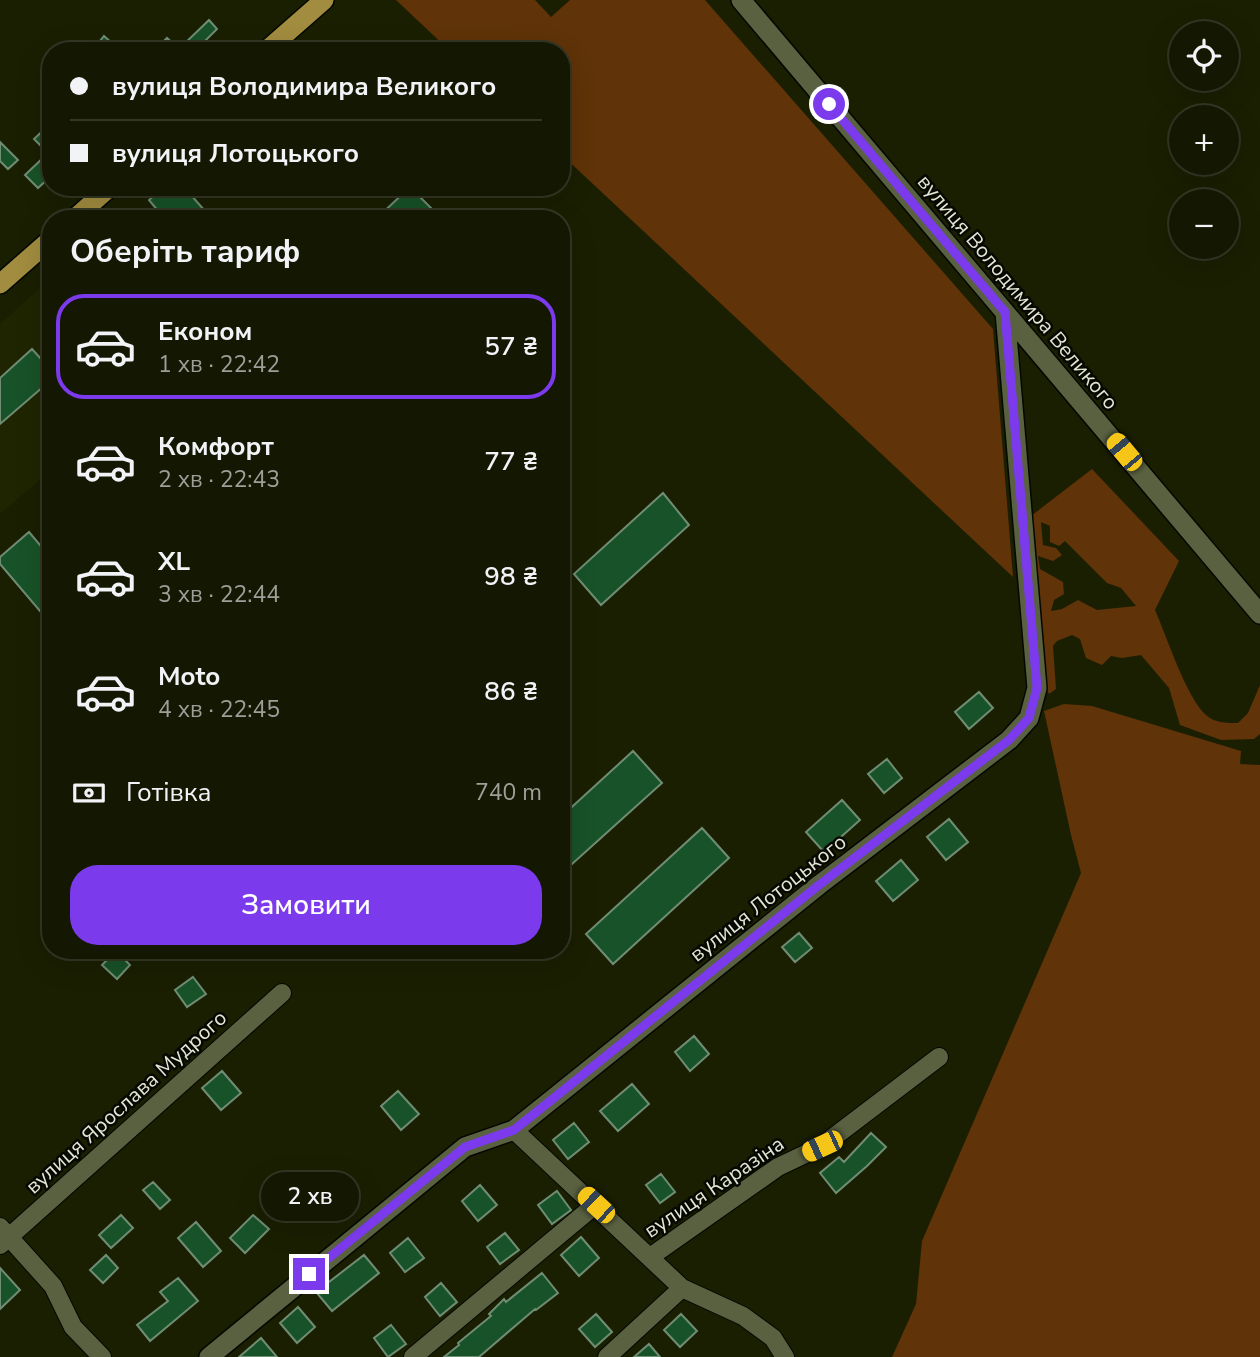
<!DOCTYPE html>
<html lang="uk">
<meta charset="utf-8">
<style>
body{margin:0;font-family:"Nunito Sans",sans-serif;background:#1d200c;color:#f1f3f6;height:100vh;display:flex;flex-direction:column;font-size:26px;white-space:nowrap}
*{box-sizing:border-box;margin:0}
p{font-size:23px;color:#9d9f99}
.icon{flex:none;width:38px;height:38px;fill:none;stroke:currentColor;stroke-width:2;stroke-linecap:round;stroke-linejoin:round}
.map{position:relative;flex:1;overflow:hidden}
.panel{position:absolute;left:42px;top:210px;width:528px;height:749px;display:flex;flex-direction:column;background:#141702;border-radius:28px;box-shadow:0 7px 28px #0002,0 0 0 2px #333624}
.panel>*{flex:none}
.top-card{position:absolute;left:42px;top:42px;width:528px;height:154px;border-radius:28px;box-shadow:0 7px 28px #0002,0 0 0 2px #333624;display:grid;align-content:center;height:154px;padding:0 28px;background:#141702}
.controls{position:absolute;left:1169px;top:21px;display:grid;gap:14px}
.controls a{display:grid;place-items:center;width:70px;height:70px;border-radius:50%;background:#141702;box-shadow:0 7px 28px #0002,0 0 0 2px #333624;font-size:35px}
.end{position:absolute;width:32px;height:32px;margin:-16px;border:9px solid #7c3aed;background:#fff;box-shadow:0 0 0 4px #fff}
.from{border-radius:50%}
.bubble{position:absolute;height:49px;border-radius:24px;background:#141702;box-shadow:0 7px 28px #0002,0 0 0 2px #333624;font-size:23px;font-weight:600;line-height:49px;text-align:center}
.car{position:absolute;width:21px;height:42px;margin:-21px -10px;border-radius:9px;box-shadow:0 0 5px 2px #0007;background:linear-gradient(#f5c518 24%,#345 0 40%,#f5c518 0 76%,#345 0 86%,#f5c518 0)}
.top-card b{display:flex;align-items:center;gap:24px;height:66px;font-size:26px}
.top-card b+b{border-top:2px solid #333624}
.top-card i{width:18px;height:18px;background:#f1f3f6}
ul{padding:0;list-style:none}
li{display:flex;align-items:center;gap:21px;height:105px;margin:0 14px 10px;padding:0 14px;border:4px solid transparent;border-radius:28px}
li div{flex:1}
li b{display:block;font-size:26px}
li em{font-style:normal;font-weight:600}
li.selected{border-color:#7c3aed}
li>.icon{width:63px;height:63px;stroke-width:1.5}
h2{padding:0 28px;font-size:32px;line-height:84px}
.pay{display:flex;align-items:center;gap:18px;height:77px;padding:0 28px;font-size:26px}
.pay p{margin-inline-start:auto}
.primary-button{display:flex;gap:14px;margin-top:auto;padding:14px 28px}
.primary-button a{flex:1;height:80px;border-radius:28px;background:#7c3aed;color:#fff;font-size:28px;font-weight:600;line-height:80px;text-align:center}
.map>svg:first-child{display:block}
.built{fill:#1f2500}
.green{fill:#603308;fill-rule:evenodd}
.building{fill:#185228;stroke:#708d74;stroke-width:2}
.lines{fill:none;stroke-linecap:round;stroke-linejoin:round}
.minor-casing{stroke:#050800;stroke-width:20}
.tertiary-casing{stroke:#050800;stroke-width:22}
.primary-casing{stroke:#050800;stroke-width:22}
.minor{stroke:#5a6141;stroke-width:18}
.tertiary{stroke:#5a6141;stroke-width:19}
.primary{stroke:#a18c3f;stroke-width:19}
.route{stroke:#7c3aed;stroke-width:9}
.labels{text-anchor:middle;dominant-baseline:central;stroke-width:5;stroke-linejoin:round;paint-order:stroke}
.street-label{font-size:21px;fill:#e2e7d5;stroke:#060801}
</style>
<div class="map">
<svg width="1260" height="1357" viewBox="0 0 1260 1357">
<rect width="100%" height="100%" fill="#1a1f02"/>
<path class="built" d="M 51,278 L 51,470 L 0,514 L 0,324 Z"/>
<path class="green" d="M 396,0 L 535,0 L 551,17 L 570,0 L 705,0 L 993,329 L 1013,577 L 562,155 L 562,51 L 450,51 Z
M 1092,469 L 1179,561 L 1155,610 C 1167,637 1186,697 1206,715 C 1215,723 1226,723 1238,723 L 1248,713 L 1260,685 L 1260,734 L 1254,739 L 1221,740 L 1180,725 L 1169,688 L 1141,655 L 1122,658 L 1111,656 L 1102,665 L 1086,658 L 1080,639 L 1072,635 L 1057,641 L 1053,646 L 1056,689 L 1049,694 L 1043,680 L 1031,516 ZM 1041,522 L 1050,526 L 1050,542 L 1059,546 L 1065,541 L 1107,583 L 1121,588 L 1136,606 L 1097,610 L 1078,600 L 1062,609 L 1051,611 L 1054,600 L 1064,594 L 1063,582 L 1040,569 L 1038,556 L 1053,561 L 1062,555 L 1056,548 L 1043,545 Z
M 1064,704 L 1092,706 L 1241,751 L 1240,764 L 1260,765 L 1260,1357 L 892,1357 L 916,1304 L 922,1241 L 1081,873 L 1071,835 L 1044,711 Z"/>
<path class="building" d="M 209,20 L 217,29 L 195,51 L 154,51 L 167,38 L 179,49 Z
M 104,36 L 121,51 L 92,51 Z
M 51,123 L 51,156 L 34,139 Z
M 0,142 L 18,160 L 8,169 L 0,161 Z
M 45,156 L 51,162 L 51,176 L 38,188 L 25,175 Z
M 164,187 L 184,187 L 212,219 L 163,217 L 149,200 Z
M 410,187 L 437,214 L 431,219 L 376,219 Z
M 32,349 L 51,370 L 51,380 L 0,424 L 0,378 Z
M 663,493 L 689,525 L 601,605 L 574,574 Z
M 29,532 L 51,558 L 51,624 L 0,564 L 0,557 Z
M 979,692 L 993,708 L 969,729 L 955,712 Z
M 633,751 L 662,783 L 562,873 L 562,816 Z
M 887,759 L 902,778 L 884,793 L 868,774 Z
M 842,800 L 860,820 L 824,852 L 806,832 Z
M 949,819 L 968,842 L 946,860 L 927,837 Z
M 702,828 L 729,858 L 613,964 L 586,934 Z
M 901,860 L 918,880 L 893,901 L 876,881 Z
M 799,933 L 812,948 L 795,962 L 782,947 Z
M 116,951 L 130,965 L 117,979 L 102,965 Z
M 193,977 L 206,994 L 187,1007 L 175,990 Z
M 694,1036 L 709,1054 L 690,1071 L 675,1052 Z
M 222,1071 L 241,1093 L 221,1110 L 202,1088 Z
M 632,1084 L 649,1104 L 618,1131 L 600,1111 Z
M 398,1091 L 419,1114 L 401,1130 L 381,1106 Z
M 574,1123 L 589,1142 L 568,1159 L 553,1140 Z
M 871,1133 L 886,1147 L 867,1166 L 836,1193 L 820,1173 L 839,1157 L 844,1162 Z
M 661,1174 L 675,1192 L 660,1203 L 646,1185 Z
M 153,1182 L 170,1200 L 160,1209 L 143,1190 Z
M 480,1185 L 497,1205 L 478,1221 L 462,1201 Z
M 557,1191 L 571,1210 L 552,1224 L 538,1205 Z
M 121,1215 L 133,1228 L 111,1248 L 99,1235 Z
M 253,1215 L 269,1229 L 245,1253 L 230,1238 Z
M 196,1222 L 221,1251 L 203,1267 L 178,1238 Z
M 505,1233 L 519,1250 L 500,1264 L 487,1247 Z
M 581,1237 L 599,1258 L 579,1276 L 561,1255 Z
M 408,1238 L 424,1258 L 405,1272 L 390,1253 Z
M 106,1255 L 118,1268 L 103,1283 L 90,1270 Z
M 364,1255 L 379,1273 L 332,1311 L 316,1292 Z
M 0,1268 L 20,1290 L 0,1309 Z
M 542,1273 L 558,1293 L 536,1310 L 535,1309 L 479,1357 L 444,1357 L 459,1345 L 458,1343 L 491,1316 L 489,1314 L 504,1299 L 506,1302 Z
M 178,1278 L 198,1301 L 150,1341 L 137,1325 L 168,1301 L 160,1292 Z
M 441,1283 L 457,1302 L 440,1316 L 425,1297 Z
M 298,1307 L 315,1327 L 297,1343 L 280,1323 Z
M 596,1314 L 612,1332 L 595,1347 L 579,1329 Z
M 681,1314 L 697,1331 L 680,1347 L 664,1330 Z
M 391,1325 L 406,1344 L 388,1357 L 374,1338 Z
M 261,1338 L 277,1357 L 239,1357 Z
M 649,1344 L 660,1357 L 634,1357 Z"/>
<g class="lines">
<defs>
<path id="minor" d="M 514,1130 L 682,1288 L 743,1316 L 773,1338 L 785,1357
M 0,1227 L 53,1286 L 73,1327 L 102,1357
M 0,1245 L 282,993
M 650,1257 L 778,1167 L 822,1146 L 939,1057
M 413,1357 L 595,1205
M 607,1357 L 682,1288"/>
<path id="tertiary" d="M 741,0 L 1260,614
M 209,1357 L 465,1147 L 514,1130 L 819,885 L 1009,740 L 1029,718 L 1037,688 L 1005,312"/>
<path id="primary" d="M 266,51 L 324,0
M 74,219 L 110,187
M 0,284 L 51,239"/>
</defs>
<use href="#minor" class="minor-casing"/>
<use href="#tertiary" class="tertiary-casing"/>
<use href="#primary" class="primary-casing"/>
<use href="#minor" class="minor"/>
<use href="#tertiary" class="tertiary"/>
<use href="#primary" class="primary"/>
</g>
<g class="lines">
<path class="route" d="M 309,1274 L 465,1147 L 514,1130 L 819,885 L 1009,740 L 1029,718 L 1037,688 L 1005,312 L 829,104"/>
</g>
<g class="labels">
<g class="street-label">
<text transform="translate(1018 292) rotate(50)">вулиця Володимира Великого</text>
<text transform="translate(768 898) rotate(-38)">вулиця Лотоцького</text>
<text transform="translate(126 1102) rotate(-42)">вулиця Ярослава Мудрого</text>
<text transform="translate(714 1187) rotate(-34)">вулиця Каразіна</text>
</g>
</g>
</svg>
<div class="controls">
<a><svg class="icon" aria-label="locate" viewBox="0 0 24 24"><circle cx="12" cy="12" r="6"/><path d="M12 2v4M12 18v4M2 12h4M18 12h4"/></svg></a>
<a>+</a>
<a>−</a>
</div>
<i class="end from" style="left:829px;top:104px"></i>
<i class="end" style="left:309px;top:1274px"></i>
<div class="bubble" style="left:261px;top:1172px;width:98px">2 хв</div>
<i class="car" style="left:1124px;top:452px;rotate:320deg"></i>
<i class="car" style="left:822px;top:1146px;rotate:245deg"></i>
<i class="car" style="left:596px;top:1205px;rotate:313deg"></i>
<div class="top-card">
<b><i class="from"></i>вулиця Володимира Великого</b>
<b><i></i>вулиця Лотоцького</b>
</div>
<section class="panel">
<h2>Оберіть тариф</h2>
<ul>
<li class="selected"><svg class="icon" aria-label="car" viewBox="0 0 24 24"><path d="M5 17H2v-5l4-1 3-4h7l3 4 3 1v5h-3M9 17h6M6 11h13"/><circle cx="7" cy="17" r="2"/><circle cx="17" cy="17" r="2"/></svg><div><b>Економ</b><p>1 хв · 22:42</p></div><em>57 ₴</em></li>
<li><svg class="icon" aria-label="car" viewBox="0 0 24 24"><path d="M5 17H2v-5l4-1 3-4h7l3 4 3 1v5h-3M9 17h6M6 11h13"/><circle cx="7" cy="17" r="2"/><circle cx="17" cy="17" r="2"/></svg><div><b>Комфорт</b><p>2 хв · 22:43</p></div><em>77 ₴</em></li>
<li><svg class="icon" aria-label="car" viewBox="0 0 24 24"><path d="M5 17H2v-5l4-1 3-4h7l3 4 3 1v5h-3M9 17h6M6 11h13"/><circle cx="7" cy="17" r="2"/><circle cx="17" cy="17" r="2"/></svg><div><b>XL</b><p>3 хв · 22:44</p></div><em>98 ₴</em></li>
<li><svg class="icon" aria-label="car" viewBox="0 0 24 24"><path d="M5 17H2v-5l4-1 3-4h7l3 4 3 1v5h-3M9 17h6M6 11h13"/><circle cx="7" cy="17" r="2"/><circle cx="17" cy="17" r="2"/></svg><div><b>Moto</b><p>4 хв · 22:45</p></div><em>86 ₴</em></li>
</ul>
<div class="pay"><svg class="icon" aria-label="cash" viewBox="0 0 24 24"><path d="M3 7h18v10H3z"/><circle cx="12" cy="12" r="2"/></svg>Готівка<p>740 m</p></div>
<div class="primary-button"><a>Замовити</a></div>
</section>
</div>
